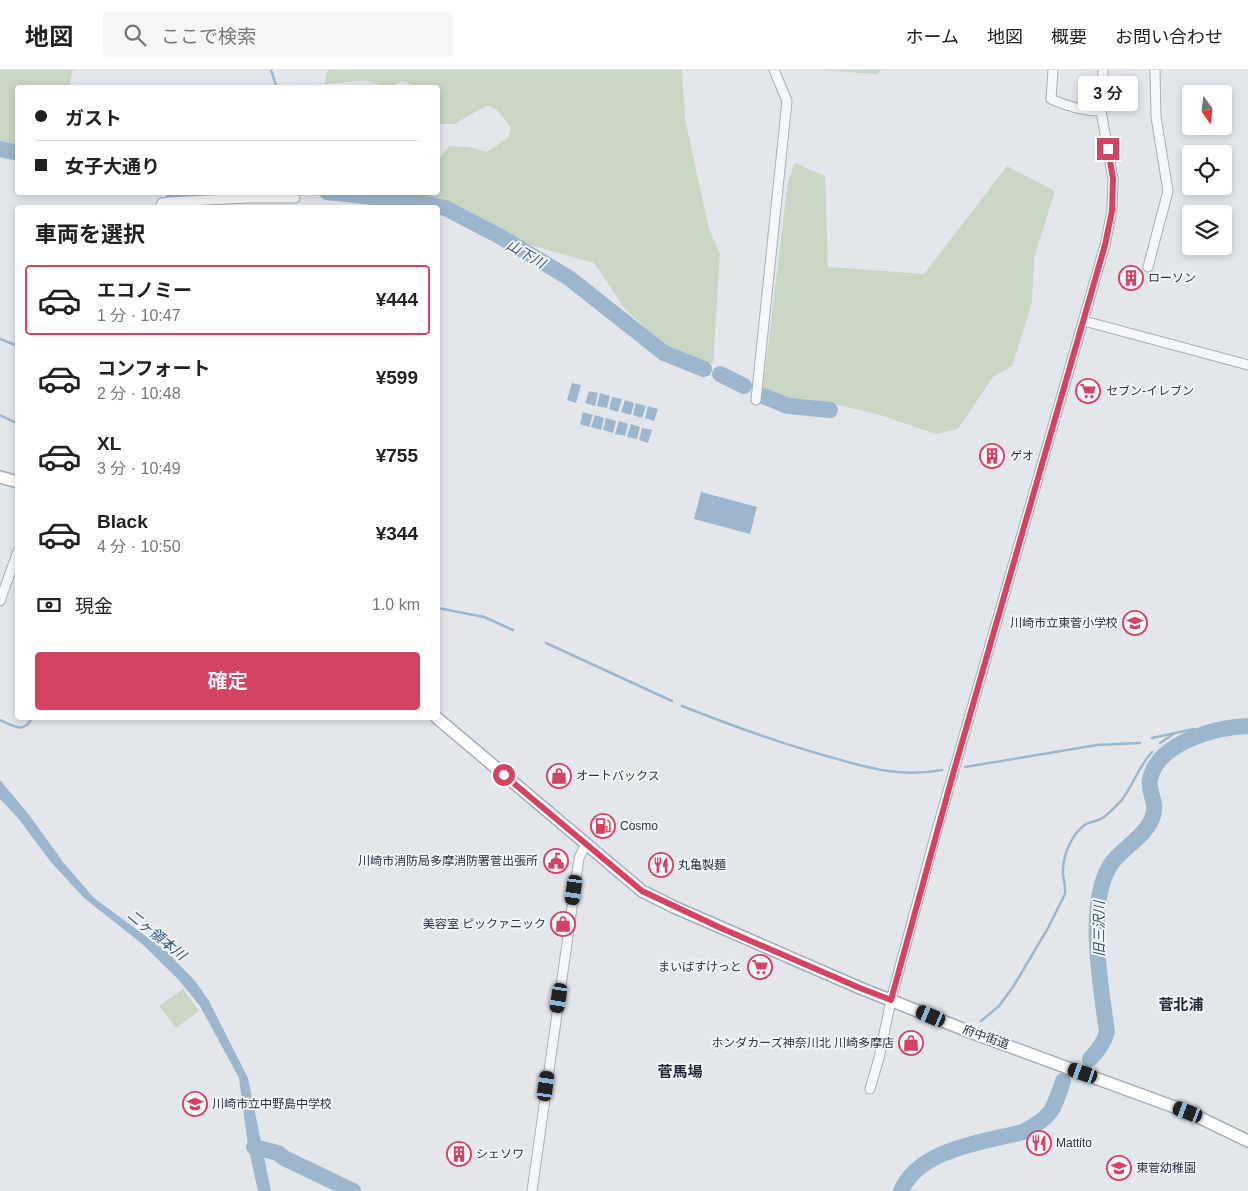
<!DOCTYPE html>
<html lang="ja">
<meta charset="utf-8">
<style>
body{margin:0;font-family:Helvetica,"Noto Sans JP",sans-serif;background:#f6f6f6;color:#222;height:100vh;display:flex;flex-direction:column;font-size:19px;white-space:nowrap}
*{box-sizing:border-box;margin:0}
p{font-size:16px;color:#767676}
.icon{flex:none;width:28px;height:28px;fill:none;stroke:currentColor;stroke-width:2;stroke-linecap:round;stroke-linejoin:round}
.map{position:relative;flex:1;overflow:hidden}
.details{position:absolute;left:15px;top:135px;width:425px;height:515px;display:flex;flex-direction:column;background:#fff;border-radius:5px;box-shadow:0 2px 8px #0003}
.details>*{flex:none}
.banner{position:absolute;left:15px;top:15px;width:425px;height:110px;border-radius:5px;box-shadow:0 2px 8px #0003;display:grid;align-content:center;height:110px;padding:0 20px;background:#fff}
.needle{width:32px;rotate:166deg}
.fabs{position:absolute;left:1182px;top:15px;display:grid;gap:10px}
.fabs a{display:grid;place-items:center;width:50px;height:50px;border-radius:5px;background:#fff;box-shadow:0 2px 8px #0003;font-size:25px}
.end{position:absolute;width:22px;height:22px;margin:-11px;border:6px solid #d54362;background:#fff;box-shadow:0 0 0 2px #fff}
.from{border-radius:50%}
.bubble{position:absolute;height:35px;border-radius:5px;background:#fff;box-shadow:0 2px 8px #0003;font-size:16px;font-weight:600;line-height:35px;text-align:center}
.car{position:absolute;width:15px;height:30px;margin:-15px -8px;border-radius:6px;box-shadow:0 0 4px 1px #0007;background:linear-gradient(#222 24%,#8ab4d8 0 40%,#222 0 76%,#8ab4d8 0 86%,#222 0)}
.banner b{display:flex;align-items:center;gap:18px;height:48px;font-size:19px}
.banner b+b{border-top:1px solid #e0e0e0}
.banner i{width:12px;height:12px;background:#222}
ul{padding:0;list-style:none}
li{display:flex;align-items:center;gap:15px;height:70px;margin:0 10px 8px;padding:0 10px;border:2px solid transparent;border-radius:5px}
li div{flex:1}
li b{display:block;font-size:19px}
li em{font-style:normal;font-weight:600}
li.on{border-color:#d54362}
li>.icon{width:45px;height:45px;stroke-width:1.5}
h2{padding:0 20px;font-size:22px;line-height:60px}
.pay{display:flex;align-items:center;gap:12px;height:55px;padding:0 20px;font-size:19px}
.pay p{margin-inline-start:auto}
.primary-button{display:flex;gap:10px;margin-top:auto;padding:10px 20px}
.primary-button a{flex:1;height:58px;border-radius:5px;background:#d54362;color:#fff;font-size:20px;font-weight:600;line-height:58px;text-align:center}
header{display:flex;align-items:center;gap:30px;box-sizing:border-box;height:70px;padding:0 25px;background:#fff;border-bottom:1px solid #e0e0e0}
header strong{font-size:24px}
nav{display:flex;gap:28px;margin-inline-start:auto;font-size:18px}
.search{width:350px;height:45px;background:#f6f6f6;display:flex;align-items:center;gap:12px;box-sizing:border-box;padding:0 18px;border-radius:5px;color:#767676;font-size:19px}
.map>svg:first-child{display:block}
.green{fill:#c9d6c3}
.water{fill:#9cb7cd}
.lines{fill:none;stroke-linecap:round;stroke-linejoin:round}
.stream{stroke:#9cb7cd;stroke-width:2.5}
.river{stroke:#9cb7cd;stroke-width:16}
.tertiary-casing{stroke:#a8aeb7;stroke-width:11}
.primary-casing{stroke:#a1acb8;stroke-width:14}
.tertiary{stroke:#f6f7f9;stroke-width:9}
.primary{stroke:#fff;stroke-width:11}
.route{stroke:#d54362;stroke-width:6}
.labels{text-anchor:middle;dominant-baseline:central;stroke-width:4;stroke-linejoin:round;paint-order:stroke}
.poi-label{font-size:12px;fill:#2a3545;stroke:#f3f5f9;text-anchor:start}
.street-label{font-size:12px;fill:#2a3545;stroke:#f3f5f9}
.water-label{font-size:14px;font-style:italic;fill:#31577b;stroke:#f3f5f9}
.quarter-label{font-size:15px;font-weight:bold;fill:#1c2636;stroke:#f3f5f9}
</style>
<header>
<strong>地図</strong>
<div class="search"><svg class="icon" aria-label="search" viewBox="0 0 24 24"><circle cx="10" cy="10" r="6"/><path d="M15 15l6 6"/></svg>ここで検索</div>
<nav><a>ホーム</a><a>地図</a><a>概要</a><a>お問い合わせ</a></nav>
</header>
<div class="map">
<svg width="1248" height="1121" viewBox="0 0 1248 1121">
<rect width="100%" height="100%" fill="#e3e7ec"/>
<path class="green" d="M 0,0 L 73,0 L 69,17 L 18,18 L 17,79 L 0,76 Z
M 328,0 L 682,0 L 685,49 L 709,159 L 720,184 L 713,293 L 702,294 L 665,276 L 625,239 L 594,193 L 526,174 L 484,151 L 445,135 L 412,127 L 372,124 L 438,122 L 438,90 L 449,76 L 469,77 L 487,82 L 508,68 L 511,57 L 497,40 L 488,35 L 454,54 L 438,54 L 438,18 L 420,17 L 402,11 L 389,18 L 365,10 L 324,14 Z
M 820,0 L 882,0 L 876,4 Z
M 795,93 L 825,106 L 828,197 L 924,204 L 1007,96 L 1055,121 L 1034,188 L 1032,233 L 1012,296 L 993,307 L 958,359 L 936,364 L 880,345 L 834,334 L 792,331 L 763,318 L 788,111 Z
M 183,919 L 199,941 L 176,958 L 159,936 Z"/>
<path class="water" d="M 572,313 L 581,315 L 576,333 L 567,330 Z
M 589,321 L 598,323 L 595,336 L 585,333 Z
M 600,323 L 610,326 L 607,338 L 597,336 Z
M 612,327 L 622,329 L 618,342 L 609,339 Z
M 625,330 L 634,333 L 631,345 L 621,342 Z
M 636,333 L 646,336 L 642,348 L 633,345 Z
M 648,336 L 658,339 L 654,351 L 645,348 Z
M 583,342 L 593,345 L 589,357 L 580,354 Z
M 595,345 L 604,348 L 601,360 L 591,357 Z
M 606,348 L 616,351 L 613,363 L 603,360 Z
M 619,351 L 628,354 L 625,366 L 615,364 Z
M 631,354 L 640,357 L 637,369 L 627,367 Z
M 642,358 L 652,360 L 648,373 L 639,370 Z
M 701,422 L 757,437 L 750,464 L 694,449 Z
M 0,710 L 30,746 L 63,792 L 94,828 L 167,882 L 195,911 L 209,931 L 248,1008 L 271,1121 L 258,1121 L 248,1076 L 239,1008 L 200,936 L 178,909 L 141,873 L 84,828 L 50,791 L 18,748 L 0,729 Z"/>
<g class="lines">
<path class="stream" d="M 271,0 L 277,18
M 0,269 L 18,276
M 0,345 L 18,354
M 438,538 L 484,547 L 513,560
M 546,573 L 672,631
M 682,636 C 730,655 779,673 830,687 C 869,698 900,708 942,700
M 0,650 C 13,656 24,664 32,648
M 1152,668 L 1194,659
M 1160,673 L 1175,663
M 965,697 L 1097,675 L 1140,673
M 981,951 L 999,936 L 1013,917 L 1048,858 L 1065,824 C 1066,817 1064,812 1063,805 C 1062,787 1071,764 1086,754 C 1091,752 1096,751 1101,749 C 1108,745 1115,737 1121,731 C 1133,716 1138,697 1152,682"/>
<path class="river" d="M 0,79 L 18,83
M 173,122 L 199,122
M 327,122 L 418,132 L 445,138 L 501,167 L 569,208 L 664,283 L 704,299
M 720,304 L 744,316
M 763,326 L 788,336 L 830,340
M 1090,989 C 1098,980 1104,973 1107,962 C 1101,918 1085,833 1111,794 C 1122,779 1141,769 1150,753 C 1161,732 1147,726 1150,709 C 1158,672 1217,657 1248,656
M 254,1077 L 278,1083 L 284,1088 L 353,1121
M 901,1121 C 919,1079 983,1072 1023,1062 C 1052,1047 1053,1041 1063,1011"/>
<defs>
<path id="tertiary" d="M 1053,0 L 1051,29 C 1068,37 1083,41 1101,41
M 159,138 L 162,133 L 169,132 L 247,128 L 295,128
M 1148,197 L 1168,121 L 1156,47 L 1155,0
M 1084,251 L 1248,295
M 756,330 L 787,31 L 774,0
M 0,531 L 18,481
M 870,1019 L 879,988 L 891,930 L 936,763 L 1105,175 L 1112,141 L 1113,109 L 1101,41 L 1103,0
M 532,1121 L 579,788 L 586,774"/>
<path id="primary" d="M 0,407 L 18,412
M 437,648 L 642,821 L 674,837 L 860,918 L 970,962 L 1188,1042 L 1248,1071"/>
</defs>
<use href="#tertiary" class="tertiary-casing"/>
<use href="#primary" class="primary-casing"/>
<use href="#tertiary" class="tertiary"/>
<use href="#primary" class="primary"/>
</g>
<g class="lines">
<path class="route" d="M 504,705 L 642,821 L 723,859 L 860,918 L 891,930 L 953,704 L 1105,175 L 1112,141 L 1113,109 L 1108,79"/>
</g>
<defs>
<symbol id="building-ring" viewBox="-11 -11 22 22"><circle r="9.5" fill="#f3f5f9" stroke="#d54362" stroke-width="1.5"/><path d="M-4-6H4V6H1V3H-1V6H-4ZM-2.5-4.3h1.7v1.8h-1.7ZM.8-4.3h1.7v1.8H.8ZM-2.5-1h1.7V.8h-1.7ZM.8-1h1.7V.8H.8Z" fill="#d54362"/></symbol>
<symbol id="supermarket-ring" viewBox="-11 -11 22 22"><circle r="9.5" fill="#f3f5f9" stroke="#d54362" stroke-width="1.5"/><path d="M-6-5.5h2.5l.6 2H6L4.5 2H-2.5L-4.4-4H-6ZM-1.5 3.2a1.3 1.3 0 1 0 .1 0ZM3 3.2a1.3 1.3 0 1 0 .1 0Z" fill="#d54362"/></symbol>
<symbol id="school-ring" viewBox="-11 -11 22 22"><circle r="9.5" fill="#f3f5f9" stroke="#d54362" stroke-width="1.5"/><path d="M0-5L7-2L0 1L-7-2ZM-4 1L0 2.5L4 1V4Q0 6-4 4Z" fill="#d54362"/></symbol>
<symbol id="shop-ring" viewBox="-11 -11 22 22"><circle r="9.5" fill="#f3f5f9" stroke="#d54362" stroke-width="1.5"/><path d="M-5-2.5h2.3a2.7 3.5 0 0 1 5.4 0H5L5.5 6h-11ZM-1.5-2.5h3a1.5 2.3 0 0 0-3 0Z" fill="#d54362"/></symbol>
<symbol id="fuel-ring" viewBox="-11 -11 22 22"><circle r="9.5" fill="#f3f5f9" stroke="#d54362" stroke-width="1.5"/><path d="M-5.5-6h7V0h2V4h1.3V-2.5L3-4.5l.8-.8L6-3V5H2.5V1h-1V6h-7ZM-4.2-4.7v3.2H.2V-4.7Z" fill="#d54362"/></symbol>
<symbol id="civic-ring" viewBox="-11 -11 22 22"><circle r="9.5" fill="#f3f5f9" stroke="#d54362" stroke-width="1.5"/><path d="M-.6-6.5H3V-4.5H.6V-3L4-1V1h2V6H-6V1h2V-1L-.6-3ZM-1.2 2.5V6h2.4V2.5Z" fill="#d54362"/></symbol>
<symbol id="restaurant-ring" viewBox="-11 -11 22 22"><circle r="9.5" fill="#f3f5f9" stroke="#d54362" stroke-width="1.5"/><path d="M-5-6h1v4h1v-4h1v4h1v-4h1v5L-1.5 .5V6h-2V.5L-5-1ZM5-6V6H3V1.5H1.5Q1.5-4 5-6Z" fill="#d54362"/></symbol>
</defs>
<g fill-rule="evenodd">
<use href="#building-ring" x="1117" y="194" width="28" height="28"/>
<use href="#supermarket-ring" x="1074" y="307" width="28" height="28"/>
<use href="#building-ring" x="978" y="372" width="28" height="28"/>
<use href="#school-ring" x="1121" y="539" width="28" height="28"/>
<use href="#shop-ring" x="545" y="692" width="28" height="28"/>
<use href="#fuel-ring" x="589" y="742" width="28" height="28"/>
<use href="#civic-ring" x="542" y="777" width="28" height="28"/>
<use href="#restaurant-ring" x="647" y="781" width="28" height="28"/>
<use href="#shop-ring" x="549" y="840" width="28" height="28"/>
<use href="#supermarket-ring" x="746" y="883" width="28" height="28"/>
<use href="#shop-ring" x="897" y="959" width="28" height="28"/>
<use href="#school-ring" x="181" y="1020" width="28" height="28"/>
<use href="#restaurant-ring" x="1025" y="1059" width="28" height="28"/>
<use href="#building-ring" x="445" y="1070" width="28" height="28"/>
<use href="#school-ring" x="1105" y="1084" width="28" height="28"/>
</g>
<g class="labels">
<g class="poi-label">
<text x="1148" y="208">ローソン</text>
<text x="1106" y="321">セブン-イレブン</text>
<text x="1010" y="386">ゲオ</text>
<text x="1118" y="553" text-anchor="end">川崎市立東菅小学校</text>
<text x="576" y="706">オートバックス</text>
<text x="620" y="756">Cosmo</text>
<text x="538" y="791" text-anchor="end">川崎市消防局多摩消防署菅出張所</text>
<text x="678" y="795">丸亀製麺</text>
<text x="546" y="854" text-anchor="end">美容室 ピックァニック</text>
<text x="742" y="897" text-anchor="end">まいばすけっと</text>
<text x="894" y="973" text-anchor="end">ホンダカーズ神奈川北 川崎多摩店</text>
<text x="212" y="1034">川崎市立中野島中学校</text>
<text x="1056" y="1073">Mattito</text>
<text x="476" y="1084">シェソワ</text>
<text x="1136" y="1098">東菅幼稚園</text>
</g>
<g class="street-label">
<text transform="translate(986 967) rotate(20)">府中街道</text>
</g>
<g class="water-label">
<text transform="translate(526 184) rotate(30)">山下川</text>
<text transform="translate(1099 859) rotate(-90)">旧三沢川</text>
<text transform="translate(157 865) rotate(39)">二ヶ領本川</text>
</g>
<g class="quarter-label">
<text x="1181" y="934">菅北浦</text>
<text x="680" y="1001">菅馬場</text>
</g>
</g>
</svg>
<div class="fabs">
<a><svg class="needle" viewBox="-14 -14 28 28"><path d="M0-13l5 13h-10z" fill="#e53935"/><path d="M0 13l5-13h-10z" fill="#767676"/></svg></a>
<a><svg class="icon" aria-label="locate" viewBox="0 0 24 24"><circle cx="12" cy="12" r="6"/><path d="M12 2v4M12 18v4M2 12h4M18 12h4"/></svg></a>
<a><svg class="icon" aria-label="layers" viewBox="0 0 24 24"><path d="M12 4l9 5-9 5-9-5zM3 14l9 5 9-5"/></svg></a>
</div>
<i class="end from" style="left:504px;top:705px"></i>
<i class="end" style="left:1108px;top:79px"></i>
<div class="bubble" style="left:1078px;top:6px;width:60px">3 分</div>
<i class="car" style="left:574px;top:820px;rotate:188deg"></i>
<i class="car" style="left:559px;top:928px;rotate:189deg"></i>
<i class="car" style="left:931px;top:946px;rotate:293deg"></i>
<i class="car" style="left:1083px;top:1003px;rotate:289deg"></i>
<i class="car" style="left:546px;top:1016px;rotate:8deg"></i>
<i class="car" style="left:1188px;top:1042px;rotate:291deg"></i>
<div class="banner">
<b><i class="from"></i>ガスト</b>
<b><i></i>女子大通り</b>
</div>
<section class="details">
<h2>車両を選択</h2>
<ul>
<li class="on"><svg class="icon" aria-label="car" viewBox="0 0 24 24"><path d="M5 17H2v-5l4-1 3-4h7l3 4 3 1v5h-3M9 17h6M6 11h13"/><circle cx="7" cy="17" r="2"/><circle cx="17" cy="17" r="2"/></svg><div><b>エコノミー</b><p>1 分 · 10:47</p></div><em>¥444</em></li>
<li><svg class="icon" aria-label="car" viewBox="0 0 24 24"><path d="M5 17H2v-5l4-1 3-4h7l3 4 3 1v5h-3M9 17h6M6 11h13"/><circle cx="7" cy="17" r="2"/><circle cx="17" cy="17" r="2"/></svg><div><b>コンフォート</b><p>2 分 · 10:48</p></div><em>¥599</em></li>
<li><svg class="icon" aria-label="car" viewBox="0 0 24 24"><path d="M5 17H2v-5l4-1 3-4h7l3 4 3 1v5h-3M9 17h6M6 11h13"/><circle cx="7" cy="17" r="2"/><circle cx="17" cy="17" r="2"/></svg><div><b>XL</b><p>3 分 · 10:49</p></div><em>¥755</em></li>
<li><svg class="icon" aria-label="car" viewBox="0 0 24 24"><path d="M5 17H2v-5l4-1 3-4h7l3 4 3 1v5h-3M9 17h6M6 11h13"/><circle cx="7" cy="17" r="2"/><circle cx="17" cy="17" r="2"/></svg><div><b>Black</b><p>4 分 · 10:50</p></div><em>¥344</em></li>
</ul>
<div class="pay"><svg class="icon" aria-label="cash" viewBox="0 0 24 24"><path d="M3 7h18v10H3z"/><circle cx="12" cy="12" r="2"/></svg>現金<p>1.0 km</p></div>
<div class="primary-button"><a>確定</a></div>
</section>
</div>
